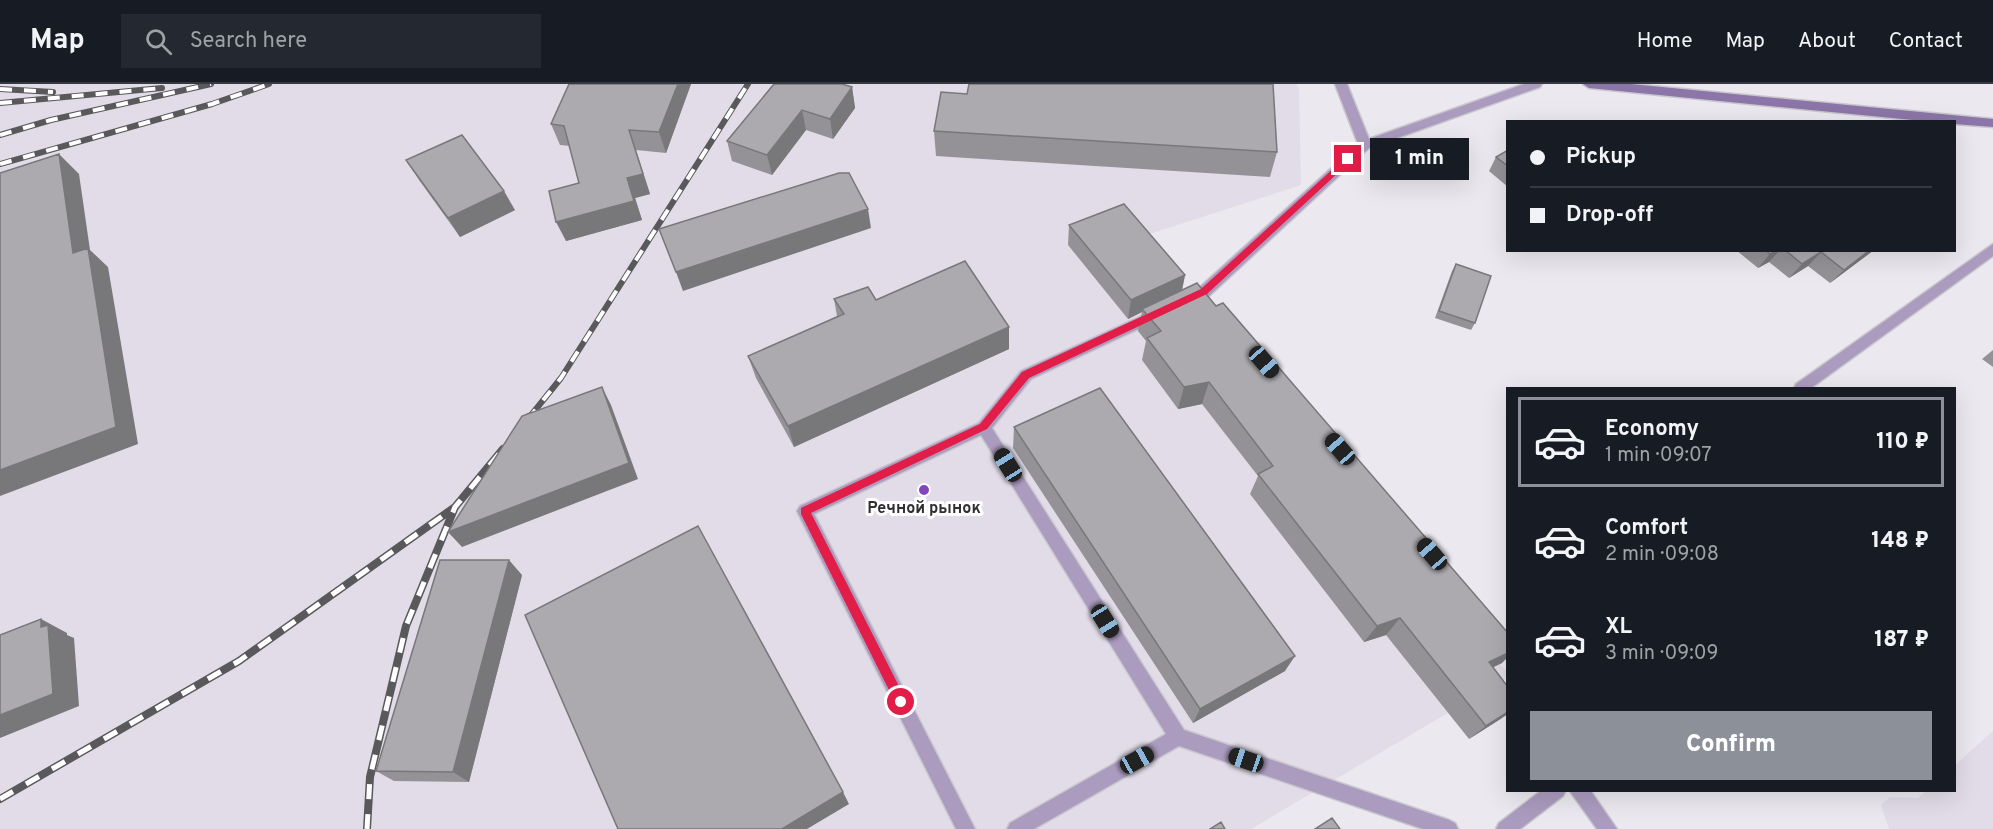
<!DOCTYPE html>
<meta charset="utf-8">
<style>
body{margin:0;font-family:Overpass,sans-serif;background:#242831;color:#f1f3f6;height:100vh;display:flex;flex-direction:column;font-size:22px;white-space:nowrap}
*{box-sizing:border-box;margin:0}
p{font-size:20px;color:#9ea1a6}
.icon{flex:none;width:33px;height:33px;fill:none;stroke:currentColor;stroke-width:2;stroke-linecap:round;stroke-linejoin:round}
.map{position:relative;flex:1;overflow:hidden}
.details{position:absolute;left:1506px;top:303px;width:450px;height:405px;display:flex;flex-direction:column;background:#171b24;border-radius:0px;box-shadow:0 6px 24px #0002}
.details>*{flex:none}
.hud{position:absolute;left:1506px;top:36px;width:450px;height:132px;border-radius:0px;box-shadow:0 6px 24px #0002;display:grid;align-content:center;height:132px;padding:0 24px;background:#171b24}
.end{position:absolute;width:27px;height:27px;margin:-14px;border:8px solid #e11d48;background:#fff;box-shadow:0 0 0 3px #fff}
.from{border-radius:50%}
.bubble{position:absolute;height:42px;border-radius:0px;background:#171b24;box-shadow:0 6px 24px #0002;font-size:20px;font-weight:800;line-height:42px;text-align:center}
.car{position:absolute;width:18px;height:36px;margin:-18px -9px;border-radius:8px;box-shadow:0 0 4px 2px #0007;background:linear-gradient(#222 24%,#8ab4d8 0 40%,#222 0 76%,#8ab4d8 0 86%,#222 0)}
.hud b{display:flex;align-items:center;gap:21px;height:57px;font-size:22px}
.hud b+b{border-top:2px solid #363941}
.hud i{width:15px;height:15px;background:#f1f3f6}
ul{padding:10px 0 0;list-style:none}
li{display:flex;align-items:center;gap:18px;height:90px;margin:0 12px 9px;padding:0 12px;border:3px solid transparent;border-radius:0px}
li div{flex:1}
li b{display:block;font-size:22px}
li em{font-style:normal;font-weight:800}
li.on{border-color:#8c9099}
li>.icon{width:54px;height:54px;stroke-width:1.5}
.cta{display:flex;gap:12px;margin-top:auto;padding:12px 24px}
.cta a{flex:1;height:69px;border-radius:0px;background:#8c9099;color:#fff;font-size:24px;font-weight:800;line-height:69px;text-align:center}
header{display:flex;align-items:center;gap:36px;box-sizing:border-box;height:84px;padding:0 30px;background:#171b24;border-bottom:2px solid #363941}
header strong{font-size:28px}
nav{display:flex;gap:33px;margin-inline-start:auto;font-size:21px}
.search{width:420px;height:54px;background:#242831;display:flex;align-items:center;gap:15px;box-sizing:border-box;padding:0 21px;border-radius:0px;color:#9ea1a6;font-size:22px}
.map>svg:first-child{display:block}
.built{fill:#e1dce8}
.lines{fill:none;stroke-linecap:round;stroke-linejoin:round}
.lane-casing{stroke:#c9c7cd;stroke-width:3}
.secondary-casing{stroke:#c9c7cd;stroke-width:3}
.lane{fill:#ab9bbf;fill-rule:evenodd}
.secondary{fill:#8c75a8;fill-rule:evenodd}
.rail-far1-casing{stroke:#59585b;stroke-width:6}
.rail-casing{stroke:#59585b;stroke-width:8}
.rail-far1{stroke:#fff;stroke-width:4;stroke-dasharray:12;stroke-linecap:butt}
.rail{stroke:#fff;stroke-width:5;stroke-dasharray:15;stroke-linecap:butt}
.wall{fill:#949296}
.shaded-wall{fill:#78777a}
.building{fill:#acaaaf;stroke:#78777a;stroke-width:1.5}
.route{fill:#e11d48}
.poi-dot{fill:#8346bc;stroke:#fff;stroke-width:2}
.labels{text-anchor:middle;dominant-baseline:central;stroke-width:6;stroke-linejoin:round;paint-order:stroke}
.poi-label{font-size:16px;font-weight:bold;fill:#2f2e30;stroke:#fff}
</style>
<header>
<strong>Map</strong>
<div class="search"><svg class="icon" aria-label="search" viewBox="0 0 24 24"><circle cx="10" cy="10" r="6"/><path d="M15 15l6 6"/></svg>Search here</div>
<nav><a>Home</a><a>Map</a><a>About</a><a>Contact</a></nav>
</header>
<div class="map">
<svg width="1993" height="745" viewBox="0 0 1993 745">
<rect width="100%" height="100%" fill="#ebe9ef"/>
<path class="built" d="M 0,0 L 1296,0 L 1299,4 L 1301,101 L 1134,155 L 1507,588 L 1507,594 L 1251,745 L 0,745 Z
M 1993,647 L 1993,745 L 1889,745 L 1881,721 L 1890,713 L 1918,714 L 1926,707 L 1954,706 L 1955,681 Z"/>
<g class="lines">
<defs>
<path id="lane" d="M 1335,0 L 1347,0 L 1369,55 L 1524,0 L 1542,0 L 1540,3 L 1369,64 L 1209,212 L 1186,221 L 1181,220 L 1179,216 L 1181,212 L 1199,204 L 1358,60 Z
M 1993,160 L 1993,172 L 1811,304 L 1794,304 L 1796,300 Z
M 1159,224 L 1164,225 L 1166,229 L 1164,233 L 1031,295 L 992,344 L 1184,646 L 1449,736 L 1455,739 L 1458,745 L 1423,745 L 1179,662 L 1034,745 L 1007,745 L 1010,739 L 1166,650 L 981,351 L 814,430 L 975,745 L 956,745 L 797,427 L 800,422 L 979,339 L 1021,287 Z
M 1542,706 L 1566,706 L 1563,712 L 1520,745 L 1496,745 L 1499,739 Z
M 1569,706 L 1590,706 L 1617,745 L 1597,745 Z"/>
<path id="secondary" d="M 1583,0 L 1631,0 L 1993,35 L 1993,43 L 1954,40 L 1954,38 L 1933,38 L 1589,4 Z"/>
</defs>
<use href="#lane" class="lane-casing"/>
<use href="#secondary" class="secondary-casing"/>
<use href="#lane" class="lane"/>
<use href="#secondary" class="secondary"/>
<defs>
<path id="rail-far1" d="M 0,5 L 53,8
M 0,19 L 162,4
M 0,51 L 51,36 L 211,0
M 0,80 L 212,20 L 269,0
M 528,335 L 561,294 L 748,0"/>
<path id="rail" d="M 524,340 L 529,333
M 0,715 L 239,577 L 455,423
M 367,745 L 370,693 L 406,542 L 455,423 L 503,365"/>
</defs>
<use href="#rail-far1" class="rail-far1-casing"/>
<use href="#rail" class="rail-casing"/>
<use href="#rail-far1" class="rail-far1"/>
<use href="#rail" class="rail"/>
</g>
<path class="wall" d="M 691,0 L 666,69 L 636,66 L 650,110 L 635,114 L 642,136 L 566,157 L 579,99 L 570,62 L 560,61 L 551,40 Z
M 852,3 L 855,24 L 833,55 L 806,46 L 772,91 L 732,77 L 727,57 Z
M 934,47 L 1277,68 L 1270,93 L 936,72 Z
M 1508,66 L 1508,103 L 1489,87 L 1496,73 Z
M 406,76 L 515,126 L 460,153 L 419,96 Z
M 1069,141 L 1185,191 L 1182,207 L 1502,579 L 1493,583 L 1502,634 L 1469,655 L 1386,551 L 1364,558 L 1250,410 L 1258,392 L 1202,320 L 1178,325 L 1142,276 L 1146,257 L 1138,247 L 1142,228 L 1128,235 L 1068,161 Z
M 1736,166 L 1874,166 L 1830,199 L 1808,182 L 1789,194 L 1769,178 L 1758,184 Z
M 1456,180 L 1475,239 L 1471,246 L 1435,234 L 1452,187 Z
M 834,215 L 876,216 L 1009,243 L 1009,265 L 794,363 L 756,294 L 748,272 L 837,232 Z
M 1993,266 L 1993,283 L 1982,275 Z
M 1014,343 L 1285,587 L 1193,639 L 1013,364 Z
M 522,491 L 469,698 L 394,697 L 376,687 Z"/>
<path class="shaded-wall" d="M 678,0 L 691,0 L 666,69 L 659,48 Z
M 852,3 L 855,24 L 833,55 L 830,35 Z
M 802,26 L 806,46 L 772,91 L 767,71 Z
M 629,46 L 650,110 L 635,114 L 642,136 L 566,157 L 556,138 L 627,94 Z
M 59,70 L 79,90 L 90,166 L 108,183 L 138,360 L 0,412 L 0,386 Z
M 504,107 L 515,126 L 460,153 L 448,134 Z
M 868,125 L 871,144 L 683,207 L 676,188 Z
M 1778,166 L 1780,166 L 1769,178 L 1758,184 L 1770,170 Z
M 1870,166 L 1874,166 L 1830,199 L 1844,186 Z
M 1821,168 L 1808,182 L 1789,194 L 1802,180 Z
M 1185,191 L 1181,210 L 1142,225 L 1142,228 L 1128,235 L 1131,216 Z
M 1009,243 L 1009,265 L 794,363 L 788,342 Z
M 1209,298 L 1202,320 L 1178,325 L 1184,303 Z
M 602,303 L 611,321 L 638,395 L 462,463 L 448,448 Z
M 509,476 L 522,491 L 469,698 L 453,688 Z
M 1400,534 L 1386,551 L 1364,558 L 1377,542 Z
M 41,535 L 67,549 L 67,551 L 74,554 L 79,622 L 0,654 L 0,631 L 41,543 Z
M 1508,569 L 1508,573 L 1502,579 L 1473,593 L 1489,578 Z
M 1295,572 L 1285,587 L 1193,639 L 1200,625 Z
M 1508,628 L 1508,630 L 1502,634 L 1469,655 L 1486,642 Z
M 843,708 L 849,720 L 807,745 L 782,745 Z"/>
<path class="building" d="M 569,0 L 678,0 L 659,48 L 629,46 L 643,90 L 627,94 L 634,117 L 556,138 L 549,107 L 579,99 L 564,42 L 551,40 Z
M 774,0 L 842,0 L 852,3 L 830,35 L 802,26 L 767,71 L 727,57 Z
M 969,0 L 1273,0 L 1277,68 L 934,47 L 941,8 L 967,10 Z
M 462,51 L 504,107 L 448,134 L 406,76 Z
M 1508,66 L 1508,82 L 1496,73 Z
M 59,70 L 73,169 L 88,164 L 116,343 L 0,386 L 0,89 Z
M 839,89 L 849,89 L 868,125 L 676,188 L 659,145 Z
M 1124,120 L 1185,191 L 1131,216 L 1069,141 Z
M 1765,166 L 1778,166 L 1770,170 Z
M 1785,166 L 1870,166 L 1844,186 L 1821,168 L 1802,180 Z
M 965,177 L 1009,243 L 788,342 L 748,272 L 844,230 L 834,215 L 868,203 L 876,216 Z
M 1456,180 L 1491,192 L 1475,239 L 1439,227 Z
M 1197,199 L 1216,222 L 1223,219 L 1508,549 L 1508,569 L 1489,578 L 1508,603 L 1508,628 L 1486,642 L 1400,534 L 1377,542 L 1258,390 L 1273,382 L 1209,298 L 1184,303 L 1147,254 L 1161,247 L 1142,225 Z
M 602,303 L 629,379 L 448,448 L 522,332 Z
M 1100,304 L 1295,572 L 1200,625 L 1014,343 Z
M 698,442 L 843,708 L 782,745 L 618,745 L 525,531 Z
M 440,476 L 509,476 L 453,688 L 376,687 Z
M 41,535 L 41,543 L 48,541 L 53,610 L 0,631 L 0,551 Z
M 1332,734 L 1340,745 L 1315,745 Z
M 1221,738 L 1225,745 L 1210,745 Z"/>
<path class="route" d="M 1346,73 L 1353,75 L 1207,210 L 1029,294 L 987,345 L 811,429 L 905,614 L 905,622 L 897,622 L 801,430 L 801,424 L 980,340 L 1022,288 L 1201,205 Z"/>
<circle class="poi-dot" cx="924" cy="406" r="6"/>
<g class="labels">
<g class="poi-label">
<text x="924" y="425">Речной рынок</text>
</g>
</g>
</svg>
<i class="end from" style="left:901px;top:618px"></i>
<i class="end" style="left:1348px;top:75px"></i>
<div class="bubble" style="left:1370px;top:54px;width:99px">1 min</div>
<i class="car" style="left:1264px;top:278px;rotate:139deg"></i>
<i class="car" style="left:1340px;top:365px;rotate:319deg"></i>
<i class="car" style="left:1008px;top:381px;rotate:328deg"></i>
<i class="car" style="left:1432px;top:470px;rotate:319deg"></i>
<i class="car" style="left:1105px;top:537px;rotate:148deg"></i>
<i class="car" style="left:1137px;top:676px;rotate:61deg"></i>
<i class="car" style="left:1246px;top:676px;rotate:289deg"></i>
<div class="hud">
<b><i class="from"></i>Pickup</b>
<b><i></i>Drop-off</b>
</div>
<section class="details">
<ul>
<li class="on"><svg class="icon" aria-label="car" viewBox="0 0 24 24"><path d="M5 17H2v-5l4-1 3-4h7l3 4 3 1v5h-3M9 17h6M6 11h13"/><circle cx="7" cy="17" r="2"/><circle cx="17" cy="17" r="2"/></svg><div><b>Economy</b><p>1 min · 09:07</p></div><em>110 ₽</em></li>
<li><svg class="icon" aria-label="car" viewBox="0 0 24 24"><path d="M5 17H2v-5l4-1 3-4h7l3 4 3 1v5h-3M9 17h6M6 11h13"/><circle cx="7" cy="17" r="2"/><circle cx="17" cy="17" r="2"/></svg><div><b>Comfort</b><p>2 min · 09:08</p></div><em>148 ₽</em></li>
<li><svg class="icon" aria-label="car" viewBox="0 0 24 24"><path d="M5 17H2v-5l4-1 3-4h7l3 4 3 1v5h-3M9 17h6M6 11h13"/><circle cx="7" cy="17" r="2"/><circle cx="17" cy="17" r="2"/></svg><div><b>XL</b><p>3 min · 09:09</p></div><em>187 ₽</em></li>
</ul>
<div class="cta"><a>Confirm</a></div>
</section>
</div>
